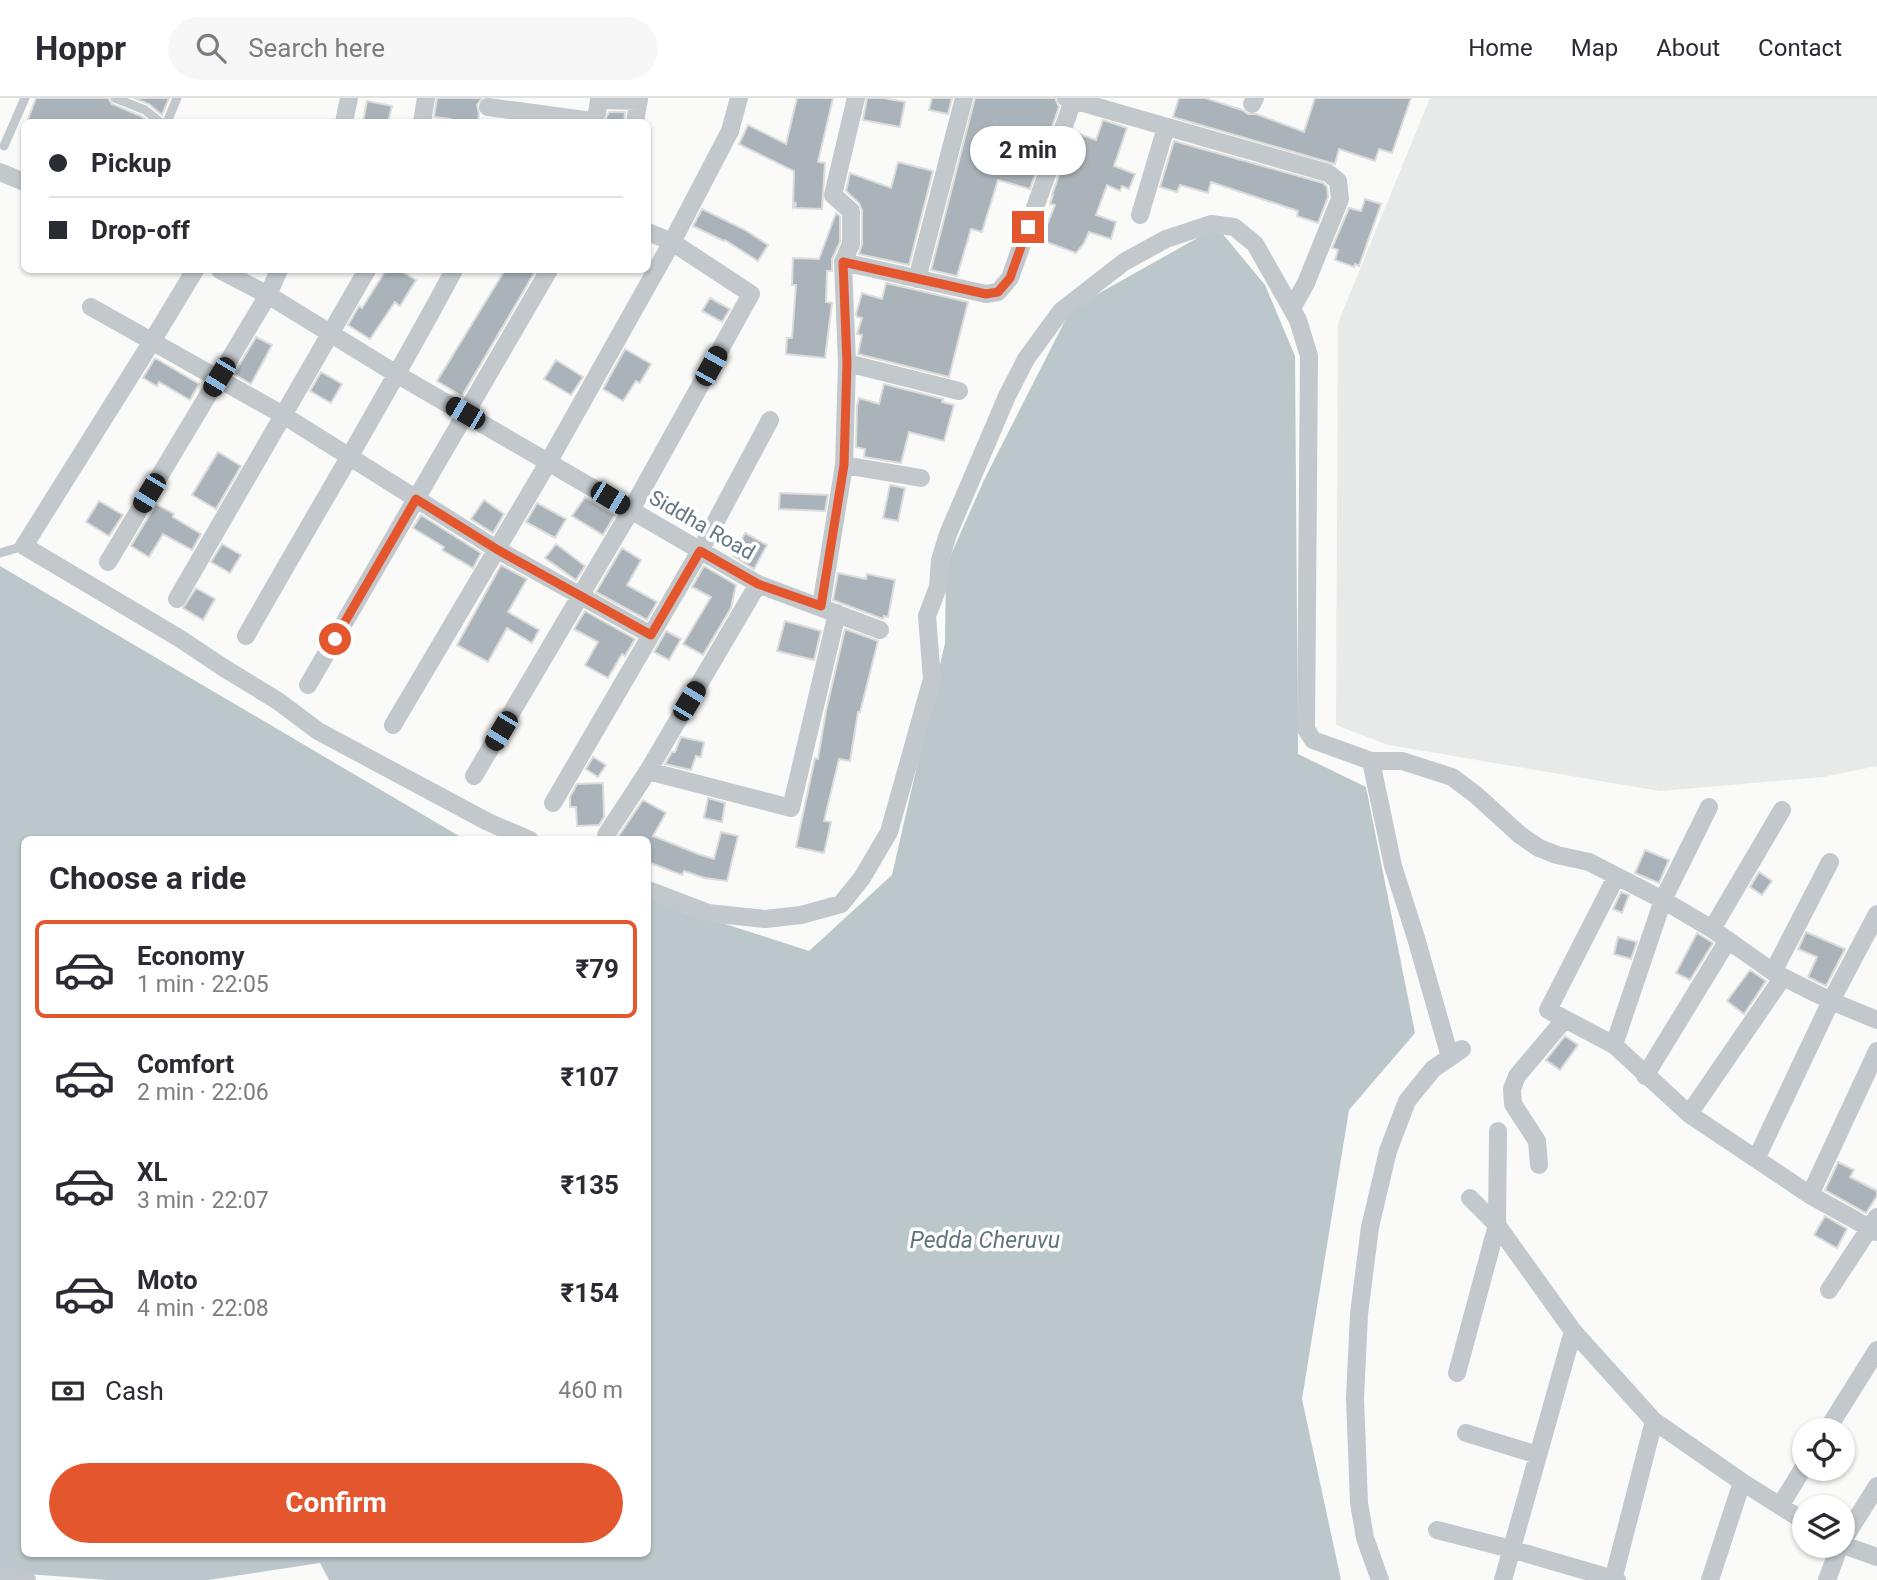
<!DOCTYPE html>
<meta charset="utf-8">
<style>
body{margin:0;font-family:Roboto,sans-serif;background:#f7f7f7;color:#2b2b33;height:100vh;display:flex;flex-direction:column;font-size:26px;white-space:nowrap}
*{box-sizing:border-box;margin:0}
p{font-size:23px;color:#7c7c81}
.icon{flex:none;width:38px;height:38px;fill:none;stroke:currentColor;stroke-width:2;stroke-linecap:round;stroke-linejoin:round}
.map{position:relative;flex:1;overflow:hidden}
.details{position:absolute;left:21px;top:738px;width:630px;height:721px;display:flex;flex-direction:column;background:#fff;border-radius:10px;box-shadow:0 2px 5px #0004}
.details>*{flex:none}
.guide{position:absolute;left:21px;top:21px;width:630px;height:154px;border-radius:10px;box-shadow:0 2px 5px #0004;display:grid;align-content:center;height:154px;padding:0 28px;background:#fff}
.fabs{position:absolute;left:1792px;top:1320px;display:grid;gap:14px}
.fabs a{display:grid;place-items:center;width:63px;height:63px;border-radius:50%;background:#fff;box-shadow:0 2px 5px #0004;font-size:35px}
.end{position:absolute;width:32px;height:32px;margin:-16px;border:9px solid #e4572e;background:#fff;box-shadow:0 0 0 4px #fff}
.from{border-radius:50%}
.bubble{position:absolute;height:49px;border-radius:24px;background:#fff;box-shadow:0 2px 5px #0004;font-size:23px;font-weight:700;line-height:49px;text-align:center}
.car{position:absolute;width:21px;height:42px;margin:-21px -10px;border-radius:9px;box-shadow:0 0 5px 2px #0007;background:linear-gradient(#222 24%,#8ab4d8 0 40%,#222 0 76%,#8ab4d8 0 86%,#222 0)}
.guide b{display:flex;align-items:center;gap:24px;height:66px;font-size:26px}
.guide b+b{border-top:2px solid #e1e1e2}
.guide i{width:18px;height:18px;background:#2b2b33}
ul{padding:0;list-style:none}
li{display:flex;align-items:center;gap:21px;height:98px;margin:0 14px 10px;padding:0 14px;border:4px solid transparent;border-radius:10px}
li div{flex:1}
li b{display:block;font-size:26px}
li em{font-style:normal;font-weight:700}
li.on{border-color:#e4572e}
li>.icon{width:63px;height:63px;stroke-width:1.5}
h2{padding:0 28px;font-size:32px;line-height:84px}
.pay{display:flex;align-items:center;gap:18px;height:77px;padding:0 28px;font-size:26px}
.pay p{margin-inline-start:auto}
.cta{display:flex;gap:14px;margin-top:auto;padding:14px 28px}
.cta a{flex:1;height:80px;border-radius:42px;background:#e4572e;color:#fff;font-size:28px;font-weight:700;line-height:80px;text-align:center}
header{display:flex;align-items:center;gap:42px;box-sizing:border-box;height:98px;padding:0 35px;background:#fff;border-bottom:2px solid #e1e1e2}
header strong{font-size:33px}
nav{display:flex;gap:38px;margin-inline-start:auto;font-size:24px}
.search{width:490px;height:63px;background:#f7f7f7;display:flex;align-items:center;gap:18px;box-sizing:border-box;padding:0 24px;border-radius:38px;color:#7c7c81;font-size:26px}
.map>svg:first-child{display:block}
.built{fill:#e8e9e9}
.water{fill:#bbc7cb}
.building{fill:#aab3b9;stroke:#dcdcda;stroke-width:2}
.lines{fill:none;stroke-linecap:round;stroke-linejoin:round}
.lane{stroke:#c3c8cc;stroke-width:9}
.street{stroke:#c3c8cc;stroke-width:18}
.route{stroke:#e4572e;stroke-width:9}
.labels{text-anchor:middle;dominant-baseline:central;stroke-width:7;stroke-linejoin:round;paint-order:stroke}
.street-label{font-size:21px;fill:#657683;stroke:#fff}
.water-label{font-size:23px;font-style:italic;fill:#60757c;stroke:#fff}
</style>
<header>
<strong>Hoppr</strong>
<div class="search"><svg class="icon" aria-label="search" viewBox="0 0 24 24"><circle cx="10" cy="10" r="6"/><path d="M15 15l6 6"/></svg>Search here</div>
<nav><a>Home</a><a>Map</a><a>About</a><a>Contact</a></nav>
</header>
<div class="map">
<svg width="1877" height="1482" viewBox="0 0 1877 1482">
<rect width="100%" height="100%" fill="#fafaf8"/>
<path class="built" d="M 1430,0 L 1877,0 L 1877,668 L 1823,679 L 1660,693 L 1388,647 L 1336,627 L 1338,225 Z"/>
<path class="water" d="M 1217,129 L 1265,187 L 1295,258 L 1298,656 L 1366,689 L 1415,935 L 1349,1012 L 1302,1301 L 1341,1482 L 329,1482 L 320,1465 L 208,1482 L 107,1482 L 0,1474 L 0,468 L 466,742 L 24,742 L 24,1456 L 648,1456 L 648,801 L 809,853 L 892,777 L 945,545 L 946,468 L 984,382 L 1071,211 Z"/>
<path class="building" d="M 36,0 L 108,0 L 112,6 L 141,18 L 149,24 L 27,24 Z
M 134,0 L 169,0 L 162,17 L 149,6 Z
M 437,0 L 482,0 L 477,7 L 479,16 L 478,24 L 451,24 L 451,21 L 434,19 Z
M 797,0 L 833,0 L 818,64 L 825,65 L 822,111 L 795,110 L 796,104 L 793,109 L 794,73 L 739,46 L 748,27 L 786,46 Z
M 867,0 L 883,0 L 905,4 L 900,29 L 863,22 Z
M 932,0 L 952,0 L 948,16 L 929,12 Z
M 975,0 L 1055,0 L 1059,9 L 1030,91 L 998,82 L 982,134 L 971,131 L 957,178 L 931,172 Z
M 1179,0 L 1205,0 L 1242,12 L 1248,16 L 1256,16 L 1304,34 L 1315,0 L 1411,0 L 1392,55 L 1379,51 L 1375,63 L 1339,51 L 1335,66 L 1173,19 Z
M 367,3 L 392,8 L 388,24 L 363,24 Z
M 609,14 L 625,14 L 624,24 L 604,24 Z
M 1103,22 L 1127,30 L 1114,68 L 1135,76 L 1129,91 L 1122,88 L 1120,93 L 1107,87 L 1096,117 L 1116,124 L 1111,141 L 1089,134 L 1084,145 L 1076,155 L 1041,142 L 1055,107 L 1050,106 L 1053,97 L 1052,97 L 1074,34 L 1096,42 Z
M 1174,43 L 1323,85 L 1327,89 L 1328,99 L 1318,125 L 1297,118 L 1298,113 L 1211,84 L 1208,95 L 1180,87 L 1177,94 L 1160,89 Z
M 898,64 L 933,73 L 909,167 L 859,156 L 862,146 L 862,112 L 859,105 L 846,93 L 850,75 L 891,90 Z
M 1365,101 L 1381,106 L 1359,168 L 1355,166 L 1354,169 L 1335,162 L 1338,152 L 1332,150 L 1349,110 L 1361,113 Z
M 702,111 L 745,132 L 768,147 L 758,163 L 725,142 L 724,143 L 693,128 Z
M 836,115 L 840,118 L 840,144 L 832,161 L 832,173 L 827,173 L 826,204 L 832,205 L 825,260 L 786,256 L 787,240 L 792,240 L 796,187 L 792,187 L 793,160 L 819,161 Z
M 386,172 L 399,172 L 416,182 L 400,208 L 395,204 L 370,241 L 348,227 L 359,208 L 362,210 Z
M 505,172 L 536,172 L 462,298 L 437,283 Z
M 886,185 L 968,204 L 949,279 L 858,256 L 862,237 L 857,236 L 862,220 L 857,219 L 856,216 L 862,195 L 882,201 Z
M 710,200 L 730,211 L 722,224 L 702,213 Z
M 256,239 L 272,247 L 251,286 L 234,276 Z
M 625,251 L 651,266 L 640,285 L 636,283 L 623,303 L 603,291 Z
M 155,260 L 199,286 L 190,302 L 159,284 L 157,288 L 143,280 Z
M 556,262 L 583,279 L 571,297 L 544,281 Z
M 321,274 L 342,286 L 331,305 L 310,293 Z
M 884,286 L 943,301 L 942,304 L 954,307 L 944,343 L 909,334 L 901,365 L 864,359 L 865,351 L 856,349 L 857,308 L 859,300 L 879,306 Z
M 218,354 L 241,368 L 216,411 L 192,397 Z
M 890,387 L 905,390 L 898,423 L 883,420 Z
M 780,395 L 828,397 L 825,413 L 779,411 Z
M 585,399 L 615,417 L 603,437 L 572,418 Z
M 484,402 L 504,416 L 493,435 L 471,421 Z
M 99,403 L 123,417 L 109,438 L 86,424 Z
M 537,405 L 566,421 L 555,440 L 526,424 Z
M 156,406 L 174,416 L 173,419 L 201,436 L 192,452 L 163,436 L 149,459 L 131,448 Z
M 421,417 L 481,455 L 473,470 L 442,452 L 444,449 L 413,430 Z
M 745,435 L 767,447 L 754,471 L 733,458 Z
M 222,446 L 241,457 L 230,475 L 211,464 Z
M 556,446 L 585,468 L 576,482 L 545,460 Z
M 622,450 L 641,462 L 627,487 L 657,504 L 647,522 L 596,494 Z
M 501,467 L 527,481 L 508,514 L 539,532 L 532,545 L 507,530 L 488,564 L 457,547 Z
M 704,468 L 736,487 L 731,510 L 703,557 L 683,546 L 711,499 L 692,489 Z
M 838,475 L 866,481 L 867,476 L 895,482 L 888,519 L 884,518 L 883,521 L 833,502 Z
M 196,490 L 215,501 L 203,522 L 183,510 Z
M 585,513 L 635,541 L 625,558 L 622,556 L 608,580 L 585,567 L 598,544 L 574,531 Z
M 785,523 L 821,533 L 814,562 L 777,553 Z
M 845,531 L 878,543 L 860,614 L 858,614 L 850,663 L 839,661 L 824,723 L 831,724 L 824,755 L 796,749 L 815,660 L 818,661 L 826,613 Z
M 666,533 L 681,541 L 669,562 L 654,554 Z
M 681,639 L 704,644 L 701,659 L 696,658 L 691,672 L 665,666 L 672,654 L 675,654 Z
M 593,659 L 606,667 L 598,679 L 586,671 Z
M 603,685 L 604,719 L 599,727 L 577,728 L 576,709 L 570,709 L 570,699 L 577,686 Z
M 708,700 L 725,705 L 722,724 L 704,720 Z
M 643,702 L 666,715 L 653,738 L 698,756 L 714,761 L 721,734 L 738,738 L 727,783 L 705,780 L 684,773 L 682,777 L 648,764 L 648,742 L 616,742 Z
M 1645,752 L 1669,762 L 1659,785 L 1635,775 Z
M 1759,774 L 1772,783 L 1762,797 L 1750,789 Z
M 1621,794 L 1629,797 L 1622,815 L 1613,811 Z
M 1806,834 L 1845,851 L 1826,888 L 1808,879 L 1817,859 L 1798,851 Z
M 1697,835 L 1713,845 L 1690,882 L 1676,875 Z
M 1618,839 L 1637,844 L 1631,861 L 1614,856 Z
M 1750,872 L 1766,883 L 1744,916 L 1727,903 Z
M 1565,938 L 1578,947 L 1560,972 L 1546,962 Z
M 1838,1064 L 1854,1072 L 1850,1079 L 1877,1093 L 1877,1098 L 1866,1115 L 1825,1092 Z
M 1825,1118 L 1847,1131 L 1837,1150 L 1814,1137 Z"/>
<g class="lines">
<path class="lane" d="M 115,0 L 145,12 L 160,24
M 167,24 L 177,0
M 4,48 L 25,0
M 0,455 L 24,448"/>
<path class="street" d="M 1066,0 L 1328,75 L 1338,83 L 1340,101 L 1306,185 L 1292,210
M 1252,6 L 1255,0
M 488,9 L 592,23 L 597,15 L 599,2 L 639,3
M 344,24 L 349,0
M 422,24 L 426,0
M 635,24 L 639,0
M 0,74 L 24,84
M 1140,117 L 1166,29
M 843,164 L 986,196 L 998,194 L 1010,180 L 1074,0
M 195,172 L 151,245 L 24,448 L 179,540 L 224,570 L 278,603 L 318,633 L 488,724 L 530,742
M 220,172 L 268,197 L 398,277 L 758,486 L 880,532
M 917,181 L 964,0
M 91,209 L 283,317 L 498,452 L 651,537
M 847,265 L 959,293
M 844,367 L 921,380
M 108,464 L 268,197 L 279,172
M 177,501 L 367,172
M 821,508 L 844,367 L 847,265 L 843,164 L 851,146 L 851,113 L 833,97 L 856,0
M 246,538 C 315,416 388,296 454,172
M 308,587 L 549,172
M 393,627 L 549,363 L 672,144 L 730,33 L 739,0
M 1371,663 L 1402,663 L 1452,679 L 1476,697 L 1520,737 L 1539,750 L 1557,757 L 1589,764 L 1663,802 L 1712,831 L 1773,874 L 1831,903 L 1877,922
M 648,673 L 791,710 L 837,515
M 474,678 L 631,412 L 751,196 L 672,144 L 648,134
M 553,705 L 700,453 L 770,322
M 606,737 L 648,673 L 758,486
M 1616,779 L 1548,912 L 1614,947 L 1689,1016 L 1810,1097 L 1877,1134
M 648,792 L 708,815 L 765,821 L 801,817 L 841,806 L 862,780 L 889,734 L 932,581 L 927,518 L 938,489 L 940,462 L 948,436 L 1007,298 L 1026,261 L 1061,213 L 1124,164 L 1166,141 L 1211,126 L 1234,129 L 1255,146 L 1298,222 L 1309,258 L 1306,631 L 1313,642 L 1371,663 L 1393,768 L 1416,840 L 1450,959
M 1712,831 L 1782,712
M 1773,874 L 1830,764
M 1614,947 L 1663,802 L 1709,709
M 1645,978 L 1728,842
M 1689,1016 L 1783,879
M 1756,1061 L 1831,903 L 1877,816
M 1539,1067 L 1537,1043 L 1513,1006 L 1512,991 L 1517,978 L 1565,921
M 1810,1097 L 1877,953
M 1470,1100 L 1497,1127 L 1498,1033
M 1829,1192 L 1877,1119
M 1457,1275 L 1497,1127 L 1573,1233 L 1654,1323 L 1742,1384 L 1804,1423
M 1827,1332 L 1877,1252
M 1466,1335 L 1538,1357
M 1780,1408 L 1804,1369
M 1437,1432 L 1511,1451 L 1617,1482
M 1843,1442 L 1877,1388
M 1843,1447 L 1877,1459
M 0,1479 L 27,1482
M 1380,1482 L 1365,1440 L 1359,1405 L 1355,1300 L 1359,1216 L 1370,1129 L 1388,1053 L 1407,1003 L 1433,971 L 1462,951
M 1503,1482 L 1573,1233
M 1613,1482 L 1654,1323
M 1710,1482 L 1742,1384
M 1827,1482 L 1840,1447"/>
</g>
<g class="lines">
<path class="route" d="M 335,541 L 416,401 L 498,452 L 651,537 L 700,453 L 758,486 L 821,508 L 844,367 L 847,265 L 843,164 L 986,196 L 998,194 L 1010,180 L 1028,129"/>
</g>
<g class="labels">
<g class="street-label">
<text transform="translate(702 427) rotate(30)">Siddha Road</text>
</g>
<g class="water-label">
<text x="985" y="1142">Pedda Cheruvu</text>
</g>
</g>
</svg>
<div class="fabs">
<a><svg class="icon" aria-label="locate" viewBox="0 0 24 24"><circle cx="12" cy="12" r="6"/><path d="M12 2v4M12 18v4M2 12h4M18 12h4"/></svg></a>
<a><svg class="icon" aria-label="layers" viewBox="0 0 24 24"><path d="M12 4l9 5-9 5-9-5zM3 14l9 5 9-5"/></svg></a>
</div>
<i class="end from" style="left:335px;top:541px"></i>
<i class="end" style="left:1028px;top:129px"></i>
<div class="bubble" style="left:970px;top:28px;width:116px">2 min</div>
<i class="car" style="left:711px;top:268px;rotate:29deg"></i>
<i class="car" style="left:219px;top:279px;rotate:211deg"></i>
<i class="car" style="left:465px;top:315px;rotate:300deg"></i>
<i class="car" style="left:149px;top:395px;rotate:211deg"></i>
<i class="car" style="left:610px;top:400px;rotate:121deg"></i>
<i class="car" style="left:689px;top:603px;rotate:31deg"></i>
<i class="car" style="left:501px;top:633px;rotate:211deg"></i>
<div class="guide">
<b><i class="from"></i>Pickup</b>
<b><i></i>Drop-off</b>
</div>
<section class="details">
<h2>Choose a ride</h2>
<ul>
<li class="on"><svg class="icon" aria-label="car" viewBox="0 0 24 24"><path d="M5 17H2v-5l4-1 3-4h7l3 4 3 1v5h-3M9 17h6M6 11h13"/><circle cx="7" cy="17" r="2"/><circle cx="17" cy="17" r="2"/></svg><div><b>Economy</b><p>1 min · 22:05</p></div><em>₹79</em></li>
<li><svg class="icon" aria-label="car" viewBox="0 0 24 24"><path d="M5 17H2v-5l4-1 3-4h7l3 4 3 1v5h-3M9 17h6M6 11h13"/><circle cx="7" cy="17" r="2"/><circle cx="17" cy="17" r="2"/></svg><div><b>Comfort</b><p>2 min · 22:06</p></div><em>₹107</em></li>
<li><svg class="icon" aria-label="car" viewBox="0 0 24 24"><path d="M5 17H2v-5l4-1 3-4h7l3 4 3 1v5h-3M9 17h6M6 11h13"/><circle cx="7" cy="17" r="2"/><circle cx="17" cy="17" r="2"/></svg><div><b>XL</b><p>3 min · 22:07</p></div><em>₹135</em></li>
<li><svg class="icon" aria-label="car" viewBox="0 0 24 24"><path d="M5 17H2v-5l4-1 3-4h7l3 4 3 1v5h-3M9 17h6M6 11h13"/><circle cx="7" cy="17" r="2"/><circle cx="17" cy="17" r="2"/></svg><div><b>Moto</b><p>4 min · 22:08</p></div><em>₹154</em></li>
</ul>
<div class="pay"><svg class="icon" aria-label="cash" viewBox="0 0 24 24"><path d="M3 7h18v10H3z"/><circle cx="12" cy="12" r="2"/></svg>Cash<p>460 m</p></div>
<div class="cta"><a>Confirm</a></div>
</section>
</div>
